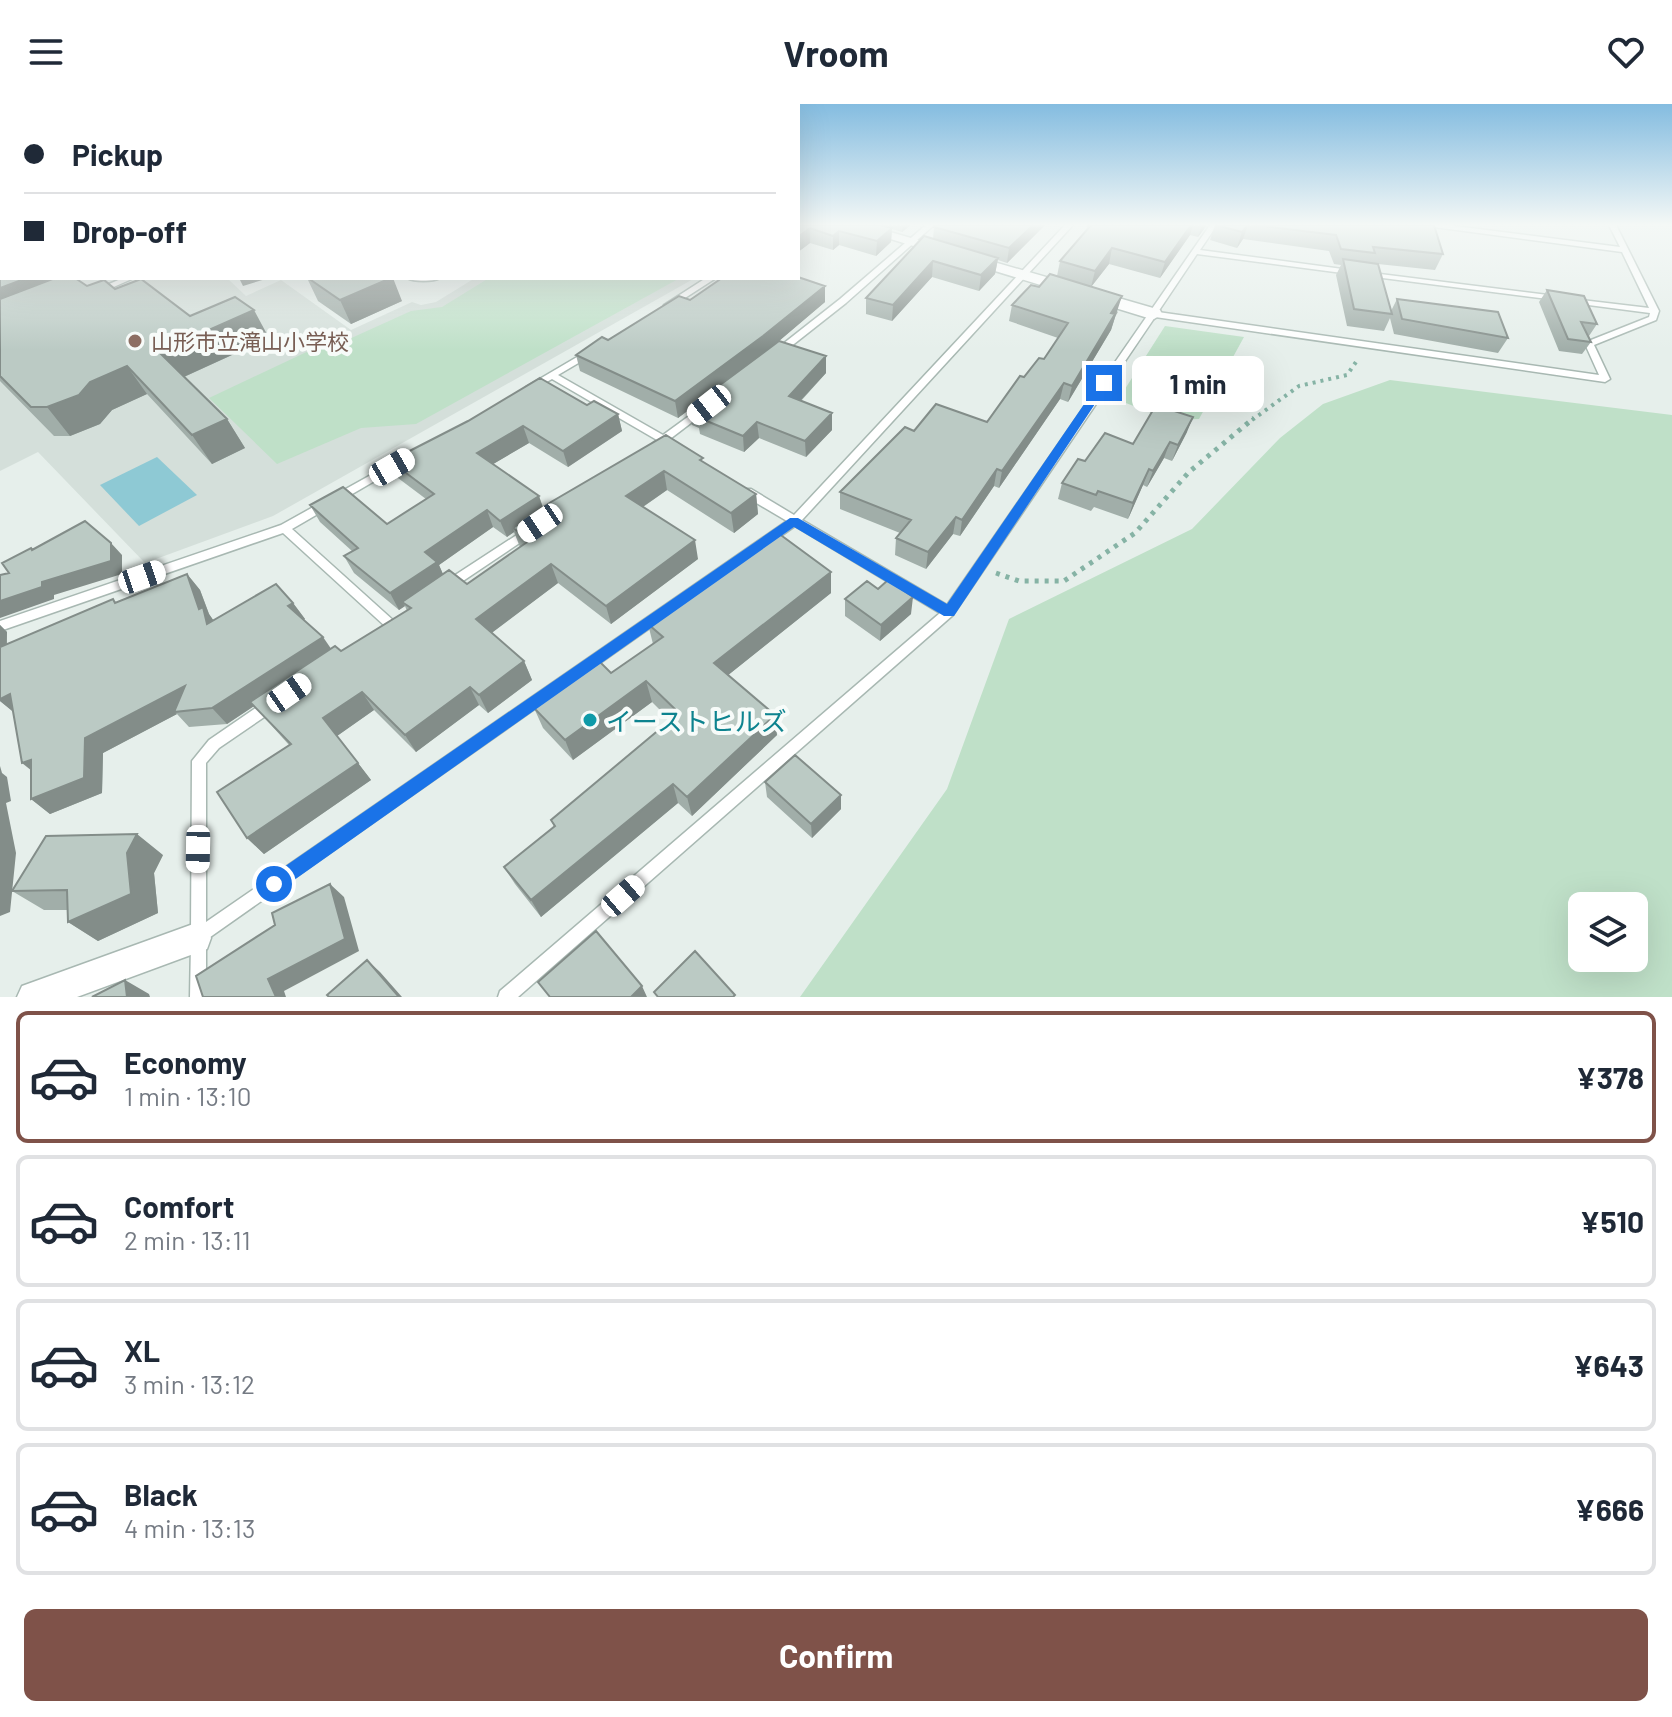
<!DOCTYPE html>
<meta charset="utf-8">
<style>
body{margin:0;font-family:Barlow,"Noto Sans JP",sans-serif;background:#f2f2f3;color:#1f2937;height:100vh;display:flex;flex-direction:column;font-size:30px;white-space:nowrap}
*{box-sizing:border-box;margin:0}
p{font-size:26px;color:#747a83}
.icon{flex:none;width:44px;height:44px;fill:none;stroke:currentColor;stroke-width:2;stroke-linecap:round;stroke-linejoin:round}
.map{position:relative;height:893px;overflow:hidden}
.drawer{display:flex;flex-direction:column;background:#fff;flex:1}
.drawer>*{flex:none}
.guide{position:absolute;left:0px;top:0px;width:800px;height:176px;box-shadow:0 8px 32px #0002;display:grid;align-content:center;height:176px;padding:0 24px;background:#fff}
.tools{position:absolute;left:1568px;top:788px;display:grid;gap:16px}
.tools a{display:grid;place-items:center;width:80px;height:80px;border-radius:12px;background:#fff;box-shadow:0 8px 32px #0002;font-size:40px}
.end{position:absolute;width:36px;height:36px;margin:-18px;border:10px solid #1a73e8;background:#fff;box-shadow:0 0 0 4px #fff}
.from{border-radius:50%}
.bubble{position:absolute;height:56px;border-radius:12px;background:#fff;box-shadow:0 8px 32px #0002;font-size:26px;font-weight:700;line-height:56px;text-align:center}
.car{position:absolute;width:24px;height:48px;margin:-24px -12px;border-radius:10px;box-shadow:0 0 6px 2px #0007;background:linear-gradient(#fff 24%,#345 0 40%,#fff 0 76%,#345 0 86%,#fff 0)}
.guide b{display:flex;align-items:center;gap:28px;height:76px;font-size:30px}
.guide b+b{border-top:2px solid #e0e1e3}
.guide i{width:20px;height:20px;background:#1f2937}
ul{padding:14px 0 0;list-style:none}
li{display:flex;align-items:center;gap:24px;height:132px;margin:0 16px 12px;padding:0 8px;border:4px solid #e0e1e3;border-radius:12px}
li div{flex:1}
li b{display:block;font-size:30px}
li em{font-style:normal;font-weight:700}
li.current{border-color:#7f5249}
li>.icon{width:72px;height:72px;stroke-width:1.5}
.action{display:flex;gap:16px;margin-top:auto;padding:16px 24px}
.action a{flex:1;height:92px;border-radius:12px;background:#7f5249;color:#fff;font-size:32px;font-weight:700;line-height:92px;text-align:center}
header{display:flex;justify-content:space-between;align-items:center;height:104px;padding:0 24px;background:#fff;font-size:36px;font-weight:700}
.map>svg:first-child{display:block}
.built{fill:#d4dfda}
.green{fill:#bfe0c8;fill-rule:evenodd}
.water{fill:#8ec9d4}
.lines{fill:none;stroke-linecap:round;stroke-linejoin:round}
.lane-casing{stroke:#a8b8b2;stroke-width:3}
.street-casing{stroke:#a8b8b2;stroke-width:3}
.path-far1{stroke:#86b3a5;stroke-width:4;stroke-dasharray:3 5;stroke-linecap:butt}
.path{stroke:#86b3a5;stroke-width:5;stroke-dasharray:4 6;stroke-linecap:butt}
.lane{fill:#fff;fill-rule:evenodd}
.street{fill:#fff;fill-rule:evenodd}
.wall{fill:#a1aea9;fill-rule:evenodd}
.shaded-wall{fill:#838d89}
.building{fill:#bbcac4;stroke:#838d89;stroke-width:2}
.route{fill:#1a73e8}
.education-dot{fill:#8d6e63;stroke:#f7fbf9;stroke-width:3}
.culture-dot{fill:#0f9aa8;stroke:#f7fbf9;stroke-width:3}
.labels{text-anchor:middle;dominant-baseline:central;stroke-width:8;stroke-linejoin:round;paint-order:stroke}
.far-education-label{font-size:22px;fill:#785e54;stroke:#f7fbf9;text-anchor:start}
.culture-label{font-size:26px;fill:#0d838f;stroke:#f7fbf9;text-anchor:start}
</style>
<header><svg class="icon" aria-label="menu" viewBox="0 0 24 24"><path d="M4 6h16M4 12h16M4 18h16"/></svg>Vroom<svg class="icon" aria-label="heart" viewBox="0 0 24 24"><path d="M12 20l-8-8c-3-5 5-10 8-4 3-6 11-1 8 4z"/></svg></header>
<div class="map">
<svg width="1672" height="893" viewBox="0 0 1672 893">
<rect width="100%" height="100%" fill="#e6efeb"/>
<path class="built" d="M 148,174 L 227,174 L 246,192 L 281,176 L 351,226 L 412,198 L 421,201 L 436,198 L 475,174 L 695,174 L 273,412 L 145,459 L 38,348 L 0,367 L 0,234 Z"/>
<path class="green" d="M 489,174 L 680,174 L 416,320 L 361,324 L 277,360 L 209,294 L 332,236 L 347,236 L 411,207 L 442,203 Z
M 1165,222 L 1244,233 L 1199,315 L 1170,316 L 1118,296 Z
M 1390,276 L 1672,311 L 1672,893 L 800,893 L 947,685 L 1009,515 L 1192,425 L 1280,334 L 1323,300 ZM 1634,802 L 1634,854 L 1582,854 L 1582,802 Z"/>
<path class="water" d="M 157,353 L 197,391 L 139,422 L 100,381 Z"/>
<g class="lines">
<defs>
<path id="lane" d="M 926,121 L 934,121 L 846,199 L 780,251 L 774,251 L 774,247 L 840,195 Z
M 1065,121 L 1073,121 L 802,416 L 947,501 L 1210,121 L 1217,121 L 1200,146 L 1350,166 L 1354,168 L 1350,170 L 1197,150 L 1158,208 L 1599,271 L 1585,240 L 1586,238 L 1649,213 L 1650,209 L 1573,199 L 1569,197 L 1573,195 L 1649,204 L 1622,148 L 1434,123 L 1431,121 L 1447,121 L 1620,143 L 1609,121 L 1616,121 L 1659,207 L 1656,216 L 1594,241 L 1610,275 L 1605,278 L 1155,213 L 953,511 L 518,893 L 498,893 L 500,887 L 940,509 L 795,422 L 206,836 L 206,893 L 190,893 L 191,839 L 188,834 L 191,829 L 192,657 L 209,636 L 266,597 L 271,596 L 276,597 L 277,601 L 276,605 L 219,644 L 206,659 L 206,818 L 787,417 L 743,391 L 742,388 L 743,385 L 751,385 L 794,411 Z
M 1364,168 L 1556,192 L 1560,194 L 1556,196 L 1367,172 L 1364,172 Z
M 123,174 L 134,174 L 100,189 L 97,189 L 93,187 Z
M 407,174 L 440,174 C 433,178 414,178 407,174 Z
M 706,174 L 716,174 L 671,203 L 668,203 L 664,201 Z
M 589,246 L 593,249 L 592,251 L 558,271 L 663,331 L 700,304 L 703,303 L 708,306 L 670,335 L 673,338 L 671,340 L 664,340 L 656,344 L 651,341 L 657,336 L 552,275 L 534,285 L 528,285 L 526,283 Z
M 405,352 L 410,355 L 409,357 L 292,425 L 394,517 L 396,520 L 394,523 L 386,523 L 283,429 L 0,527 L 0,517 L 281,421 Z
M 529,423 L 534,427 L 533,430 L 451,485 L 443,485 L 441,482 L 443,479 Z"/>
<path id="street" d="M 845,121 L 866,121 L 1160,206 L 1162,210 L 1154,215 L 1148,214 Z
M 196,819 L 207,823 L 211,834 L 207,845 L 77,893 L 17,893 L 22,882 Z"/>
</defs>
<use href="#lane" class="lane-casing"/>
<use href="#street" class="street-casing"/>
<path class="path-far1" d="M 1252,316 L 1299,282 L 1347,271 L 1358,255"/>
<path class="path" d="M 996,469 L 1019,477 L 1064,477 L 1135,429 L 1189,368 L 1254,314"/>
<use href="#lane" class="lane"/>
<use href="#street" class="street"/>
</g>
<path class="wall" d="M 798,121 L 911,121 L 902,128 L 892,125 L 891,138 L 876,152 L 839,141 L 833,146 L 810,139 L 798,148 Z
M 1045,121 L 1007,159 L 998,156 L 995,170 L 979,187 L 932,173 L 892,217 L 866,210 L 866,194 L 933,135 L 934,123 Z
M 1087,121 L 1207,121 L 1198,133 L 1190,131 L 1160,174 L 1109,160 L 1091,183 L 1118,208 L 1115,213 L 1111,226 L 1068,298 L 1060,295 L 999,384 L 994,382 L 960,432 L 953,430 L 926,465 L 895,451 L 896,434 L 900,429 L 840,405 L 840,388 L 914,327 L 987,318 L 1024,273 L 1044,255 L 1058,234 L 1009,217 L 1012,201 L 1057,172 L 1060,157 L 1089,124 L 1087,123 Z
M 1215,121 L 1434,121 L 1443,150 L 1435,166 L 1378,160 L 1391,207 L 1397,195 L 1508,234 L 1498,249 L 1394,230 L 1390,214 L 1384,227 L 1347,222 L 1336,171 L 1341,161 L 1334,160 L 1329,147 L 1243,135 L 1237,144 L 1210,136 Z
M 0,156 L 87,182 L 115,185 L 190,212 L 269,234 L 184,273 L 227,315 L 245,344 L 212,360 L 147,290 L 112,306 L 100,320 L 70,332 L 54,332 L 0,277 Z
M 307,174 L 402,197 L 351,220 L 318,197 Z
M 1547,186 L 1597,220 L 1589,232 L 1591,238 L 1582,250 L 1559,247 L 1539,198 Z
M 690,196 L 825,198 L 775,240 L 826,252 L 826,269 L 801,297 L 832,309 L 832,326 L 806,353 L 759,334 L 744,348 L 700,330 L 699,324 L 692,321 L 690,305 L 678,314 L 580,267 L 576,251 Z
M 587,301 L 618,310 L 622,327 L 568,363 L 529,339 L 493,360 L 539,392 L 543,403 L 666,331 L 704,359 L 756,390 L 758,410 L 734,429 L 667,386 L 643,403 L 698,455 L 611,520 L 558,479 L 491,529 L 524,557 L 532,576 L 488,609 L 479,601 L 416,648 L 374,606 L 337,632 L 371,676 L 264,750 L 247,734 L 289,641 L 254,602 L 227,620 L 189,623 L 177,610 L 103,649 L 102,689 L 50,710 L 31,695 L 31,666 L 14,608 L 0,597 L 0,521 L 7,528 L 7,540 L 117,499 L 187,470 L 200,486 L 209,510 L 213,516 L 293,499 L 305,515 L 304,516 L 331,545 L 341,547 L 407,507 L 405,502 L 399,506 L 354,469 L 344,452 L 352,447 L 320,418 L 310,401 L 387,420 L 426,395 L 398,374 L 390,357 ZM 493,423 L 507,433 L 514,428 L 520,443 L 467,480 L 443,470 L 439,461 Z
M 1187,328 L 1172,357 L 1164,354 L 1147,383 L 1143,381 L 1128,415 L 1094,403 L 1091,407 L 1058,395 L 1062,379 L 1085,357 L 1133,340 Z
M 831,468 L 831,489 L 728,571 L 777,631 L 692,712 L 678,699 L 541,813 L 515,780 L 504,763 L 554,723 L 551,716 L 671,617 L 652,598 L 573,656 L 543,624 L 534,604 L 611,569 L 653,540 L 648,520 L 679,502 Z
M 845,495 L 911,510 L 880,537 L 845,512 Z
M 765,678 L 841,705 L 812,734 L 767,693 Z
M 163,751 L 154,769 L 158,809 L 98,837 L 68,818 L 67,806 L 44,806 L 12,787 Z"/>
<path class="shaded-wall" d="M 903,121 L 911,121 L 902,128 Z
M 1033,121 L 1045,121 L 1007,159 L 1009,144 Z
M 1191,121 L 1193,121 L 1190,131 L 1160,174 L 1165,158 Z
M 1202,121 L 1207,121 L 1198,133 Z
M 1248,121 L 1243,135 L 1237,144 L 1242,128 Z
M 810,124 L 810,139 L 798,148 L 798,133 Z
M 892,124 L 891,138 L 876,152 L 877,137 Z
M 839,127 L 839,141 L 833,146 L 833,132 Z
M 1112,144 L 1109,160 L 1091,183 L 1095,167 Z
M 998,154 L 995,170 L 979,187 L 981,171 Z
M 933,157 L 932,173 L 892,217 L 893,201 Z
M 27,174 L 66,174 L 0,221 L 0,184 Z
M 239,174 L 269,174 L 243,182 Z
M 391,174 L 393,174 L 402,197 L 351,220 L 340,196 Z
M 825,182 L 825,198 L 765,249 L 678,314 L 675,297 Z
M 1122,192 L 1111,226 L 1068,298 L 1072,282 L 1111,209 Z
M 254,206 L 269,234 L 177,276 L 159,248 Z
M 826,252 L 826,269 L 789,309 L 789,292 Z
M 127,262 L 147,290 L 112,306 L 100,320 L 70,332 L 47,303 L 90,278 Z
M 1064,279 L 1060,295 L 999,384 L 1002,367 Z
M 832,309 L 832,326 L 806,353 L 805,337 Z
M 618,310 L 622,327 L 568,363 L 563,347 Z
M 1193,313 L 1187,328 L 1172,357 L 1178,341 Z
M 227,315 L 245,344 L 212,360 L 192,331 Z
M 757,318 L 759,334 L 744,348 L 743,332 Z
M 523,322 L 529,339 L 483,366 L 477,349 Z
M 1170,338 L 1164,354 L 1147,383 L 1153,367 Z
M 997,365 L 994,382 L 960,432 L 962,416 Z
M 1149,365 L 1143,381 L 1128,415 L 1133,399 Z
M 664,367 L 667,386 L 631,411 L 626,392 Z
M 756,390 L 758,410 L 734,429 L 731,409 Z
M 539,392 L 544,408 L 513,424 L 514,428 L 507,433 L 500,417 Z
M 487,406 L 493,423 L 439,461 L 445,475 L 402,498 L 405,502 L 399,506 L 390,489 L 425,448 Z
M 956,413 L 953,430 L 926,465 L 928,448 Z
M 695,436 L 698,455 L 611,520 L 606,502 Z
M 111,439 L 122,451 L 122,470 L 54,491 L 54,495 L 0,514 L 0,497 L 42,478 Z
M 551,460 L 558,479 L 485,534 L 476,515 Z
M 831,468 L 831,489 L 717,580 L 714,559 Z
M 187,470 L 200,486 L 209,510 L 216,520 L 207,520 L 199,505 Z
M 913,493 L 911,510 L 880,537 L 881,521 Z
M 293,499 L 305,515 L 299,518 L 288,502 Z
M 0,521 L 7,528 L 6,561 L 0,563 Z
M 323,533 L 334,549 L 227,620 L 212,604 Z
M 524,557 L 532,576 L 488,609 L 479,591 Z
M 646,577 L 652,598 L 573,656 L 565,636 Z
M 185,582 L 174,608 L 177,610 L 103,649 L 102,689 L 50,710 L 31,695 L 85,634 Z
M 470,583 L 479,601 L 416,648 L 405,631 Z
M 362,588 L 374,606 L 337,632 L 323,614 Z
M 10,590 L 17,611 L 0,597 L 0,595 Z
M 775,611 L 777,631 L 692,712 L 687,693 Z
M 31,656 L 42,675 L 22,659 Z
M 358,659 L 371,676 L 264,750 L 247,734 Z
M 0,662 L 2,669 L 7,673 L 11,697 L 6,699 L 16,749 L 10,808 L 0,812 Z
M 673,680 L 678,699 L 541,813 L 531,796 Z
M 841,691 L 841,705 L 812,734 L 811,720 Z
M 137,730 L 163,751 L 154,769 L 158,809 L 98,837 L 68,818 L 127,749 Z
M 330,780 L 344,793 L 359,847 L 284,887 L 286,893 L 276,893 L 268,875 Z
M 367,856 L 380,868 L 402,893 L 399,893 Z
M 125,876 L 149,890 L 150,893 L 127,893 Z
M 642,882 L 647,893 L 631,893 Z"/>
<path class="building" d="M 798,121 L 880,121 L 892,124 L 877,137 L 839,127 L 833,132 L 810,124 L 798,133 Z
M 935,121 L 1033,121 L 1009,144 L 934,123 Z
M 1091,121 L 1191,121 L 1165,158 L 1112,144 L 1095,167 L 1060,157 Z
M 1215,121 L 1248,121 L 1242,128 Z
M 1253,121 L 1434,121 L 1443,150 L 1373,143 L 1375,149 L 1341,145 L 1336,131 Z
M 924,132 L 998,154 L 981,171 L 933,157 L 893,201 L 866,194 Z
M 2,155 L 2,174 L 27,174 L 0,184 L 0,156 Z
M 1343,155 L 1378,160 L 1392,210 L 1354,205 Z
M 1050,170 L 1122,192 L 1111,209 L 1115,210 L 1072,282 L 1064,279 L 1002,367 L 997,365 L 962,416 L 956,413 L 928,448 L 896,434 L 911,416 L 840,388 L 905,323 L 914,327 L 936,300 L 987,318 L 1020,272 L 1024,273 L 1039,254 L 1044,255 L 1068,219 L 1012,201 L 1031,181 L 1039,183 Z
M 798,173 L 825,182 L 763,232 L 675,297 L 576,251 L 602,233 L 608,236 L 679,192 L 690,196 L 722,174 Z
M 55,174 L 75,174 L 87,182 L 104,176 L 115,185 L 141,175 L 190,212 L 235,193 L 254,206 L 159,248 L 227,315 L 192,331 L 127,262 L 90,278 L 79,291 L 47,303 L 31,303 L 0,272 L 0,195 Z
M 308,174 L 391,174 L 340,196 Z
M 1547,186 L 1584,192 L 1597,220 L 1581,218 L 1591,238 L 1568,235 Z
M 1397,195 L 1498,208 L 1508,234 L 1402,215 Z
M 779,237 L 826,252 L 789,292 L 832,309 L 805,337 L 757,318 L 743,332 L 697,313 L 702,310 L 689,304 Z
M 540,274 L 587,301 L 594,297 L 618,310 L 563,347 L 523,322 L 477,349 L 539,392 L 500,417 L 487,406 L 425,448 L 437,458 L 390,489 L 344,452 L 358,444 L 310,401 L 343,383 L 387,420 L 434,390 L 390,357 L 468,317 Z
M 1156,301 L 1193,313 L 1178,341 L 1170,338 L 1153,367 L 1149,365 L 1133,399 L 1098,387 L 1096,391 L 1062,379 L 1078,355 L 1085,357 L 1105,329 L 1133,340 Z
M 666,331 L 703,354 L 700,356 L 756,390 L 731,409 L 664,367 L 626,392 L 695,436 L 606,502 L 551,460 L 476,515 L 524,557 L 479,591 L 470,583 L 405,631 L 362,588 L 323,614 L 358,659 L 247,734 L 217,688 L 291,640 L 250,598 L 335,542 L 341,547 L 411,504 L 402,498 L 449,466 L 467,480 L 530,436 L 513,424 L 551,398 Z
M 85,417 L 111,439 L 111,457 L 42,478 L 42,483 L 0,497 L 0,471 L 9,469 L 2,459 L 31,444 L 32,446 Z
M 778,429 L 831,468 L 714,559 L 775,611 L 687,693 L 673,680 L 531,796 L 504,763 L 555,722 L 551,716 L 679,609 L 646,577 L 565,636 L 534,604 L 600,558 L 611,569 L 663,533 L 648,520 L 676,500 L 679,502 Z
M 187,470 L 199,505 L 203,503 L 207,520 L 276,480 L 293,499 L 288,502 L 323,533 L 212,604 L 174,608 L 185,582 L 85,634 L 84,674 L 31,695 L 31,656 L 22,659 L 10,590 L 0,595 L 0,543 L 113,495 L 115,499 Z
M 888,476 L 913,493 L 881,521 L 845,495 L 867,477 L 878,485 Z
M 795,651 L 841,691 L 811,720 L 765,678 Z
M 137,730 L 127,749 L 131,790 L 68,818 L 67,786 L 12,787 L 46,732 Z
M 330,780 L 345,835 L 268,875 L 276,893 L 203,893 L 196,872 L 275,821 L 272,809 Z
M 596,827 L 642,882 L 631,893 L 550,893 L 538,878 Z
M 695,847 L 735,891 L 733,893 L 658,893 L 654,888 Z
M 367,856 L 399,893 L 329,893 L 327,891 Z
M 125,876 L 127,893 L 92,893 Z"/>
<linearGradient id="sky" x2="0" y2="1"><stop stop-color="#84bce0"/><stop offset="0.49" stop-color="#f4f8f6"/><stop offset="1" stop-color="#f4f8f6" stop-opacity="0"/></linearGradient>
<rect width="1672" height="246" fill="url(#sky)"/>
<path class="route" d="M 1100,277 L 1109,279 L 954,512 L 944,512 L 794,423 L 280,786 L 274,788 L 268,786 L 265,780 L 268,774 L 790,414 L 798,414 L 947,500 Z"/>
<circle class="education-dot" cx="135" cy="237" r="8"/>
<circle class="culture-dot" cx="590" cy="616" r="8"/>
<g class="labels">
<g class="far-education-label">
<text x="151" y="237">山形市立滝山小学校</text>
</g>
<g class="culture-label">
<text x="606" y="616">イーストヒルズ</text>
</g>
</g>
</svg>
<div class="tools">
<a><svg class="icon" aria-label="layers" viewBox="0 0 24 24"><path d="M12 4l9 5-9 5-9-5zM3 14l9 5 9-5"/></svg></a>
</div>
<i class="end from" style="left:274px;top:780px"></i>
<i class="end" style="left:1104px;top:279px"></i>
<div class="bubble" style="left:1132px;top:252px;width:132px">1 min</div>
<i class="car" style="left:709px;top:301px;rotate:232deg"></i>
<i class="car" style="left:392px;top:363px;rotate:60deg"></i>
<i class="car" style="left:540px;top:419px;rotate:236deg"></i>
<i class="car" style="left:142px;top:473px;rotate:71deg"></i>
<i class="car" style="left:289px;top:589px;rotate:55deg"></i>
<i class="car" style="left:198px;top:745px;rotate:181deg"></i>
<i class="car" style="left:623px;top:792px;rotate:49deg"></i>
<div class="guide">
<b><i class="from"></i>Pickup</b>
<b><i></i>Drop-off</b>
</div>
</div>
<section class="drawer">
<ul>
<li class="current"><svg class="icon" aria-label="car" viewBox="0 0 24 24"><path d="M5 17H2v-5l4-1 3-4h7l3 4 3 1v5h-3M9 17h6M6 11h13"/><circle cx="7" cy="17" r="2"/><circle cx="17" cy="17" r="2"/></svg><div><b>Economy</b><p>1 min · 13:10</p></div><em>¥378</em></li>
<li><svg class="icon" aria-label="car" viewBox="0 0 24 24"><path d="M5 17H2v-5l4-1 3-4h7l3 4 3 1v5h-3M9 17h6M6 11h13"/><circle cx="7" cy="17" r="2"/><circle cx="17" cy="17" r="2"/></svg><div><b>Comfort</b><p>2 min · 13:11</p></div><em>¥510</em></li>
<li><svg class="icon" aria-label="car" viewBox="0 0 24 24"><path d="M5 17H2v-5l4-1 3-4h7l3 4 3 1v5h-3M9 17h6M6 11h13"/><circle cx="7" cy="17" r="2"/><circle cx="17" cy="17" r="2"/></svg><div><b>XL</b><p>3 min · 13:12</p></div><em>¥643</em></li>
<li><svg class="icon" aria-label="car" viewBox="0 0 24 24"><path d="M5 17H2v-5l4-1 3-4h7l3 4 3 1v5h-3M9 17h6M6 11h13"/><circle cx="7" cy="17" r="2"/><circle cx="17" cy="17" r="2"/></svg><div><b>Black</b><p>4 min · 13:13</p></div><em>¥666</em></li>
</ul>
<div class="action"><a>Confirm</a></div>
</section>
